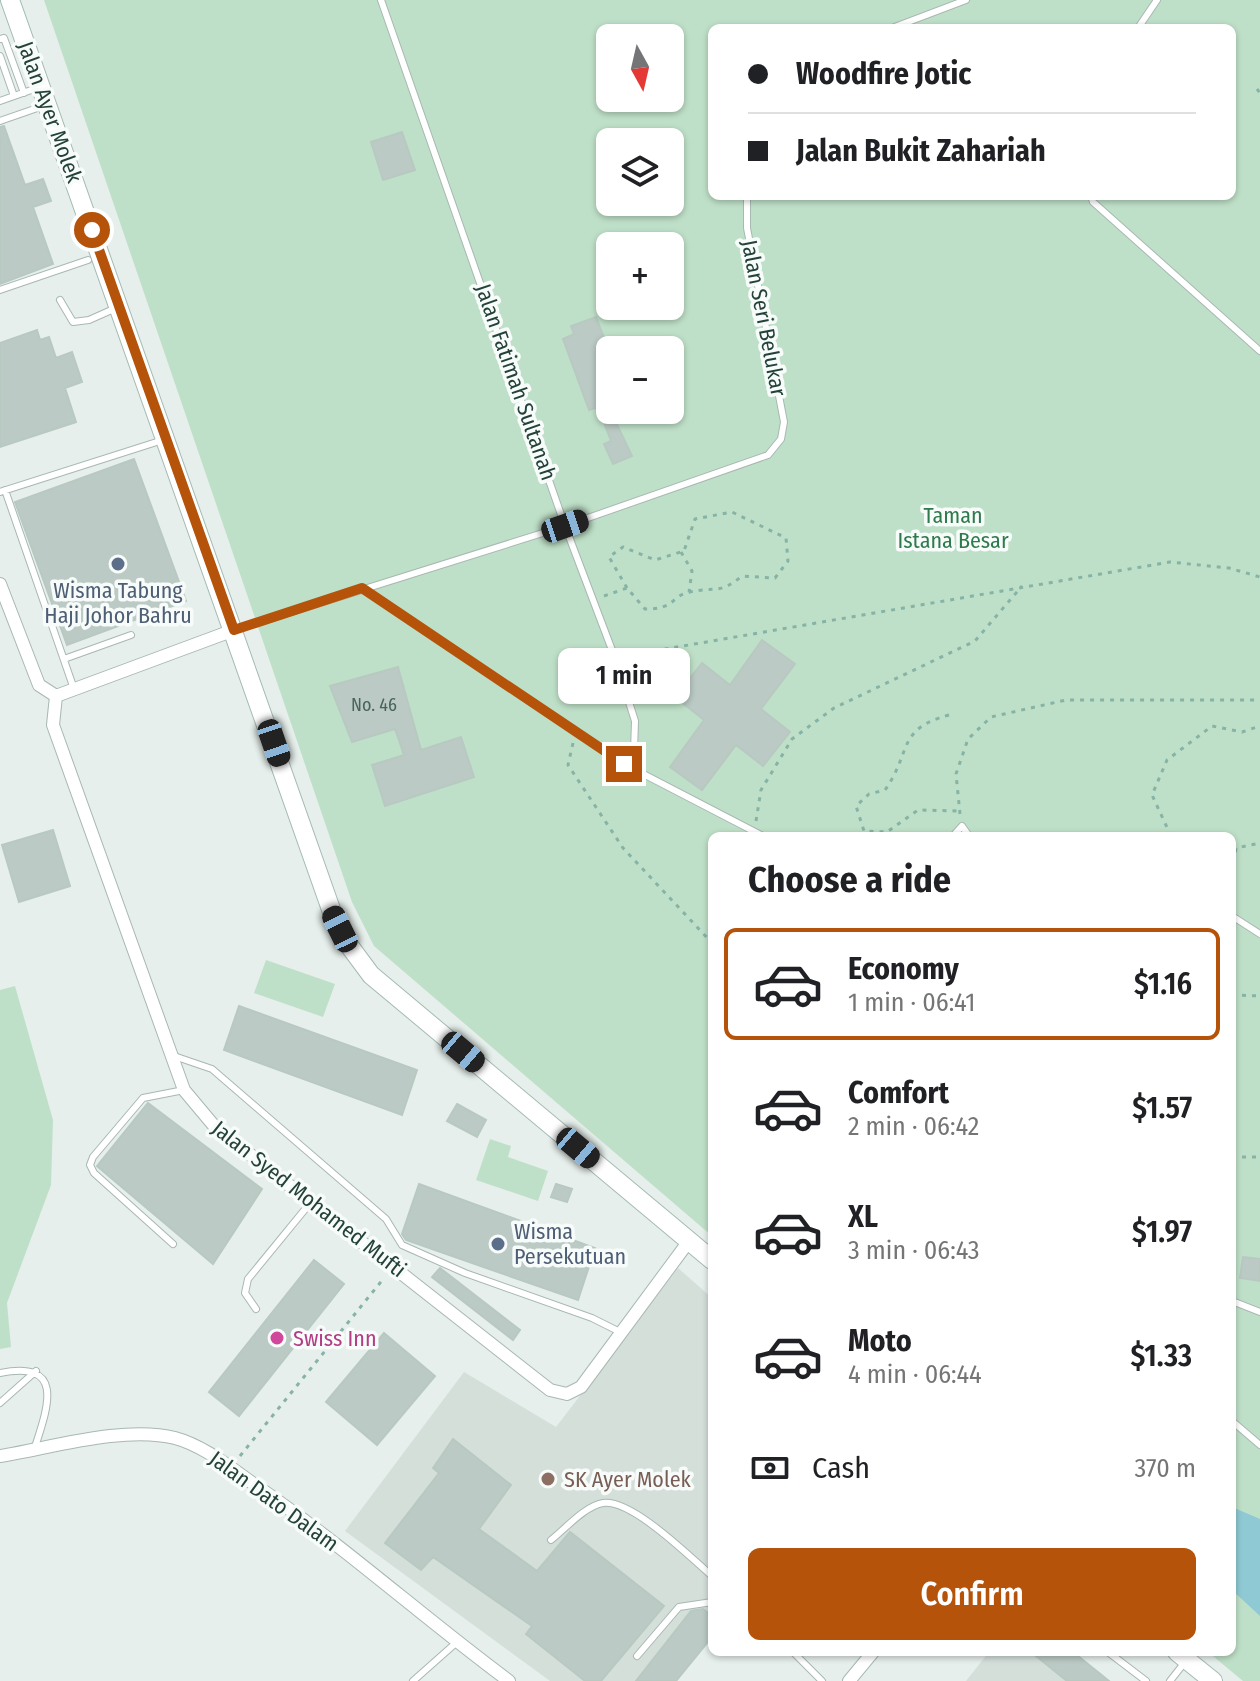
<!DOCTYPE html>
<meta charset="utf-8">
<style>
body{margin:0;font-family:"Fira Sans Condensed",sans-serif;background:#f2f2f2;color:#202124;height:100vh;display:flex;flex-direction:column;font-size:30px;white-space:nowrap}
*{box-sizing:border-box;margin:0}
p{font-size:26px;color:#757577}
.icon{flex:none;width:44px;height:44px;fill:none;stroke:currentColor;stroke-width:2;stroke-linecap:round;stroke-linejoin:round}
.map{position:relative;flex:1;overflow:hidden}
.drawer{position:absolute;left:708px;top:832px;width:528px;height:824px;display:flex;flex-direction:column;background:#fff;border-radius:12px;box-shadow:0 2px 6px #0004}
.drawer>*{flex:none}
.top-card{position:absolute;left:708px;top:24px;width:528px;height:176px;border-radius:12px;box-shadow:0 2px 6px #0004;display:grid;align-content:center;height:176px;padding:0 40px;background:#fff}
.needle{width:52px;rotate:172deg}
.controls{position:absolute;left:596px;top:24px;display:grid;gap:16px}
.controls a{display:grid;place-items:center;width:88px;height:88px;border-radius:12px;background:#fff;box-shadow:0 2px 6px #0004;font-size:40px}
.end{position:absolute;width:36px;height:36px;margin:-18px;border:10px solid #b45309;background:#fff;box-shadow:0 0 0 4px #fff}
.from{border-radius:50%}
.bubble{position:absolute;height:56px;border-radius:12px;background:#fff;box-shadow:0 2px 6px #0004;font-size:26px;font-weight:600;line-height:56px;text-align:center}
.car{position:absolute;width:24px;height:48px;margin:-24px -12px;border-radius:10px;box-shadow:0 0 6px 2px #0007;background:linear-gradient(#222 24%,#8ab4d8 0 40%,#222 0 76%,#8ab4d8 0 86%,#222 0)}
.top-card b{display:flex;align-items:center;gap:28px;height:76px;font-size:30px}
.top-card b+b{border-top:2px solid #e0e0e0}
.top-card i{width:20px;height:20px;background:#202124}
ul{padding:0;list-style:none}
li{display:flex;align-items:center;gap:24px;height:112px;margin:0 16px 12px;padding:0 24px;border:4px solid transparent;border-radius:12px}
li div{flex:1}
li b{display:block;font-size:30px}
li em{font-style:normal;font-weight:600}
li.active{border-color:#b45309}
li>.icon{width:72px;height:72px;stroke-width:1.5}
h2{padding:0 40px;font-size:36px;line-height:96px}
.pay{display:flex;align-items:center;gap:20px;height:88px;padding:0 40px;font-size:30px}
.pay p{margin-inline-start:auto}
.primary-button{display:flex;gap:16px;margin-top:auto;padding:16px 40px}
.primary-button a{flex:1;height:92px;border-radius:12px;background:#b45309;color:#fff;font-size:32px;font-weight:600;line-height:92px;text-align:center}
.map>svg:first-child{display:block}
.built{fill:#d4dfda}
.green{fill:#bfe0c8;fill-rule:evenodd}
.water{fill:#8ec9d4}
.building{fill:#bbcac4;stroke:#b8c9c2;stroke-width:2}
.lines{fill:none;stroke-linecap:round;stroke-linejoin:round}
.lane-casing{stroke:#a8b8b2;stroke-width:8}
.street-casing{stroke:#a8b8b2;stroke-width:14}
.secondary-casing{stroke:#a4bbb3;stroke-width:20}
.path{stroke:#86b3a5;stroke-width:3;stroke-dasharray:4 6;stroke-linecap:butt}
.lane{stroke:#fff;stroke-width:6}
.street{stroke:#fff;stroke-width:12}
.secondary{stroke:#fff;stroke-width:18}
.route{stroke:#b45309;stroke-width:10}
.service-dot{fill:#5c6f8a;stroke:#f7fbf9;stroke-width:3}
.hotel-dot{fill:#d1479c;stroke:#f7fbf9;stroke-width:3}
.education-dot{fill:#8d6e63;stroke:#f7fbf9;stroke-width:3}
.labels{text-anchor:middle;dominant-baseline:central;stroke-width:7;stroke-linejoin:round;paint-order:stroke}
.number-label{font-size:18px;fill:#4a645c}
.street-label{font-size:22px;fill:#24423a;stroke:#f7fbf9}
.park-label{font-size:22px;fill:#2d7a4b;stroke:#f7fbf9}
.service-label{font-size:22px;fill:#4e5e75;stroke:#f7fbf9}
.hotel-label{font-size:22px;fill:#b23c85;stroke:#f7fbf9;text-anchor:start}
.education-label{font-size:22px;fill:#785e54;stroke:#f7fbf9;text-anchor:start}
</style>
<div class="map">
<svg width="1260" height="1681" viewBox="0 0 1260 1681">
<rect width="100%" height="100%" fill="#e6efeb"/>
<path class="built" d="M 678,1268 L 712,1298 L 712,1635 L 675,1681 L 550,1681 L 345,1531 L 464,1372 L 556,1427 Z
M 989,1652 L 1031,1652 L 1068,1681 L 966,1681 Z"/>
<path class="green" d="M 44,0 L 1260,0 L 1260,1681 L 1243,1681 L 1208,1652 L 1232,1652 L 1232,836 L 712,836 L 712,1236 L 374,946 L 352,902 ZM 712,28 L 1232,28 L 1232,196 L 712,196 ZM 610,38 L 670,38 L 670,98 L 610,98 ZM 610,142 L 670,142 L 670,202 L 610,202 ZM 610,246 L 670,246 L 670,306 L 610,306 ZM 610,350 L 670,350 L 670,410 L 610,410 Z
M 266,960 L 335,984 L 323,1017 L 254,993 Z
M 15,986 L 53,1120 L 51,1185 L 7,1303 L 11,1347 L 0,1349 L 0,990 Z
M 490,1139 L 511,1146 L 508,1157 L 548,1171 L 538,1201 L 476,1180 Z"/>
<path class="water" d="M 1232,1507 L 1260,1519 L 1260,1616 L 1232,1590 Z"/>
<path class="building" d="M 4,126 L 25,185 L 43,179 L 51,201 L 33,207 L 53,264 L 0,284 L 0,127 Z
M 402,132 L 415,170 L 383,180 L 371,142 Z
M 596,317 L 610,353 L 610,410 L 632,456 L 613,464 L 604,444 L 611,441 L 598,407 L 589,410 L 563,339 L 574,334 L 571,326 Z
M 37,330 L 40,340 L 49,337 L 56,358 L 72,352 L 82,382 L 65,388 L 76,422 L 0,447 L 0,343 Z
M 134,459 L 186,601 L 67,645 L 15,502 Z
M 762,640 L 795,664 L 761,709 L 790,732 L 763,766 L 736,745 L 702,790 L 670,767 L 704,720 L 675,697 L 702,663 L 730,685 Z
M 398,667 L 421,750 L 461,737 L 474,777 L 385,806 L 372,765 L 404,755 L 395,729 L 352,742 L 330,686 Z
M 53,830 L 70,886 L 19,902 L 2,845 Z
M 239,1006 L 417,1070 L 402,1115 L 224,1050 Z
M 148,1103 L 262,1189 L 213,1264 L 97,1166 Z
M 457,1104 L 486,1120 L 477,1137 L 447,1121 Z
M 419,1184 L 595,1248 L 578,1300 L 406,1240 L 402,1234 Z
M 556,1184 L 572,1189 L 567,1202 L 551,1197 Z
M 1243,1257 L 1260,1259 L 1260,1281 L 1240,1278 Z
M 314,1260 L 344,1284 L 239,1416 L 209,1392 Z
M 440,1268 L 520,1330 L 513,1340 L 432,1277 Z
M 384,1333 L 435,1376 L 377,1445 L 326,1402 Z
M 453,1439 L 511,1485 L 479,1529 L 537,1571 L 570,1532 L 664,1606 L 601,1681 L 585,1681 L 526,1634 L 532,1626 L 433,1557 L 421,1570 L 385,1543 L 439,1473 L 433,1468 Z
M 703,1609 L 712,1616 L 712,1637 L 676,1681 L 636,1681 L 691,1611 Z
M 1031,1652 L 1073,1652 L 1109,1681 L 1067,1681 Z"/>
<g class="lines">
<defs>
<path id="lane" d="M 381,0 L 565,526 L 615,658 L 635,721 L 634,751 L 624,764
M 892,28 L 966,0
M 1138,28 L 1157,0
M 0,39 L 4,38 L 24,93
M 0,56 L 14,96
M 0,101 L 37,88
M 0,121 L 46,105
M 1091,196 L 1093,202 L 1260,351
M 0,290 L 88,260
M 60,300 L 73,322 L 89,320 L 116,308
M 5,490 L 74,689
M 0,492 L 163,440
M 362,588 L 624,764 L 763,836
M 234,630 L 565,526 L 768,455 L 781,439 L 784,422 L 747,228 L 747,196
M 64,659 L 131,635
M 953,836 L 962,826 L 969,836
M 1232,916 L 1260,934
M 171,1055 L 212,1069 L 386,1219 L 402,1245 L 465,1273 L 592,1318 L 622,1333
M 173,1244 L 94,1173 L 90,1165 L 93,1157 L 143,1098 L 184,1090
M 1232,1301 L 1260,1312
M 256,1309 L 245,1293 L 248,1279 L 311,1202
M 0,1373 C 66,1360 48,1407 34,1450
M 0,1403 L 36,1371
M 1232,1421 L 1260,1445
M 551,1540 C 566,1528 585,1506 603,1503 C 632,1499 690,1557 712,1576
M 793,1652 L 822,1681
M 1108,1652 L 1146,1681
M 637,1656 L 679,1607 L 712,1602
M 413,1681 L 457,1642
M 1170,1681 L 1185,1662"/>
<path id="street" d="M 0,584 L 39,685 L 56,696
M 56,696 L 53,725 L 184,1090 L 215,1127 L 550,1390 L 567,1394 L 581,1387 L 689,1241
M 56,696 L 234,630
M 0,1456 C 50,1448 125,1425 175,1438 C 205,1446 233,1470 258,1487 C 345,1547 424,1618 509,1681
M 849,1681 L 873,1652"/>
<path id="secondary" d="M 10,0 L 333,915 L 348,944 L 371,975 L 712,1260
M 1177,1652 L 1213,1681"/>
</defs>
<use href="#lane" class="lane-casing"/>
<use href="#street" class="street-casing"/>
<use href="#secondary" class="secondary-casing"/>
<path class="path" d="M 1257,89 L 1260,93
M 681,552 L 692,571 L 689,592
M 604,596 L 627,588 L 645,609 C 677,609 670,596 690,592 C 716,586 719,595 742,576 L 775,578 L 788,561 L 786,538 L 732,512 L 695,519 L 684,551 L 655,560 L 623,547 L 609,557 L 627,588
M 625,656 L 1170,562 L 1229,568 L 1260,577
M 949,715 C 896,729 912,752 885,790 L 869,794 L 856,806 L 864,831 L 887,832 L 918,810 L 960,811
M 573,743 L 568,765 L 623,848 L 712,943
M 960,814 L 956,774 L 968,739 L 991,717 L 1066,700 L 1260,700
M 756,821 L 761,790 L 792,739 L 834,708 L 975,641 L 1022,586
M 1171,836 L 1152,795 L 1167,760 L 1212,726 L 1242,732 L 1260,726
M 1232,849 L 1260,843
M 1232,872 L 1236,848
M 1232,995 L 1260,996
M 1232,1157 L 1260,1157
M 240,1456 L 384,1278"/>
<use href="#lane" class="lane"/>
<use href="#street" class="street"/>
<use href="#secondary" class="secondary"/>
</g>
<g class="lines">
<path class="route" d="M 92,230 L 234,630 L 362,588 L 624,764"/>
</g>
<g class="service-dot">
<circle cx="118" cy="564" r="8"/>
<circle cx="498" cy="1244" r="8"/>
</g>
<circle class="hotel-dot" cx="277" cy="1338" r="8"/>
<circle class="education-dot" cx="548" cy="1479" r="8"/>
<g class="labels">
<g class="number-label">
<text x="374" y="705">No. 46</text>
</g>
<g class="street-label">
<text transform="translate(50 112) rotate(70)">Jalan Ayer Molek</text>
<text transform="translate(764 318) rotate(79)">Jalan Seri Belukar</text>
<text transform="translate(516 382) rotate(71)">Jalan Fatimah Sultanah</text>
<text transform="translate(309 1199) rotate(38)">Jalan Syed Mohamed Mufti</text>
<text transform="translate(274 1501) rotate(36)">Jalan Dato Dalam</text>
</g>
<g class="park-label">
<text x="953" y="515">Taman<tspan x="953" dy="25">Istana Besar</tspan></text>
</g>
<g class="service-label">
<text x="118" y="590">Wisma Tabung<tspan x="118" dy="25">Haji Johor Bahru</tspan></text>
<text x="514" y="1231" text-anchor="start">Wisma<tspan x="514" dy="25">Persekutuan</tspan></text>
</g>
<g class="hotel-label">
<text x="293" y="1338">Swiss Inn</text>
</g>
<g class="education-label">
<text x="564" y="1479">SK Ayer Molek</text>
</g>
</g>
</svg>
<div class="controls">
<a><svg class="needle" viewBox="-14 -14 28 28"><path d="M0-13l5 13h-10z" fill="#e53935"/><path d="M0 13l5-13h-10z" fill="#757577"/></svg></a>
<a><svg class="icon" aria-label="layers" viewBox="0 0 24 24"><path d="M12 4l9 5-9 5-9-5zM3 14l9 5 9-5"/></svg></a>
<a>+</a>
<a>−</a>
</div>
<i class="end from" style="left:92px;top:230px"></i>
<i class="end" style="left:624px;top:764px"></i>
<div class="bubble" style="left:558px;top:648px;width:132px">1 min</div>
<i class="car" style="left:565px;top:526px;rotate:71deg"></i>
<i class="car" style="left:274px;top:743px;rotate:161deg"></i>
<i class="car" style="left:340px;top:929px;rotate:334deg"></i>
<i class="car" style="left:463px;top:1052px;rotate:130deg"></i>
<i class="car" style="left:578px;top:1148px;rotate:130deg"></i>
<div class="top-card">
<b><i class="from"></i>Woodfire Jotic</b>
<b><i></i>Jalan Bukit Zahariah</b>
</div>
<section class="drawer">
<h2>Choose a ride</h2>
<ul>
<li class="active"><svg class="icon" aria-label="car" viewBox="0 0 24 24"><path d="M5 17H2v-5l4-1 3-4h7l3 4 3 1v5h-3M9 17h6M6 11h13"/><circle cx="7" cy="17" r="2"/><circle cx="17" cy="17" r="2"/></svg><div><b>Economy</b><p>1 min · 06:41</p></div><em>$1.16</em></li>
<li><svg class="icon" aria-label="car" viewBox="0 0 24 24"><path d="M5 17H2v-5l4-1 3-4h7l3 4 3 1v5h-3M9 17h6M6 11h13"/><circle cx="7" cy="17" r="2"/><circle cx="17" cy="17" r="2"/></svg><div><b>Comfort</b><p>2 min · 06:42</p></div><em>$1.57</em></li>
<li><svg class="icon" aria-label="car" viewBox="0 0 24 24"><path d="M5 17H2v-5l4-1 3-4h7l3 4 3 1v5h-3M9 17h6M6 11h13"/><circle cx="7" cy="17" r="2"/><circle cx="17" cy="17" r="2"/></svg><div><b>XL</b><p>3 min · 06:43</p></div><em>$1.97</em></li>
<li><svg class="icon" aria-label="car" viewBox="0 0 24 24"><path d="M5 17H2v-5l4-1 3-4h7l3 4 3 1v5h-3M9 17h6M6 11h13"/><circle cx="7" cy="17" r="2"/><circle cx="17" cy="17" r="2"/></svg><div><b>Moto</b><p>4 min · 06:44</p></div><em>$1.33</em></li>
</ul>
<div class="pay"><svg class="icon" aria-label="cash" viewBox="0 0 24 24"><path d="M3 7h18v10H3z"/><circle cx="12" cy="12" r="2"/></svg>Cash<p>370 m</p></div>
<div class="primary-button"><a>Confirm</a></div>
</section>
</div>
